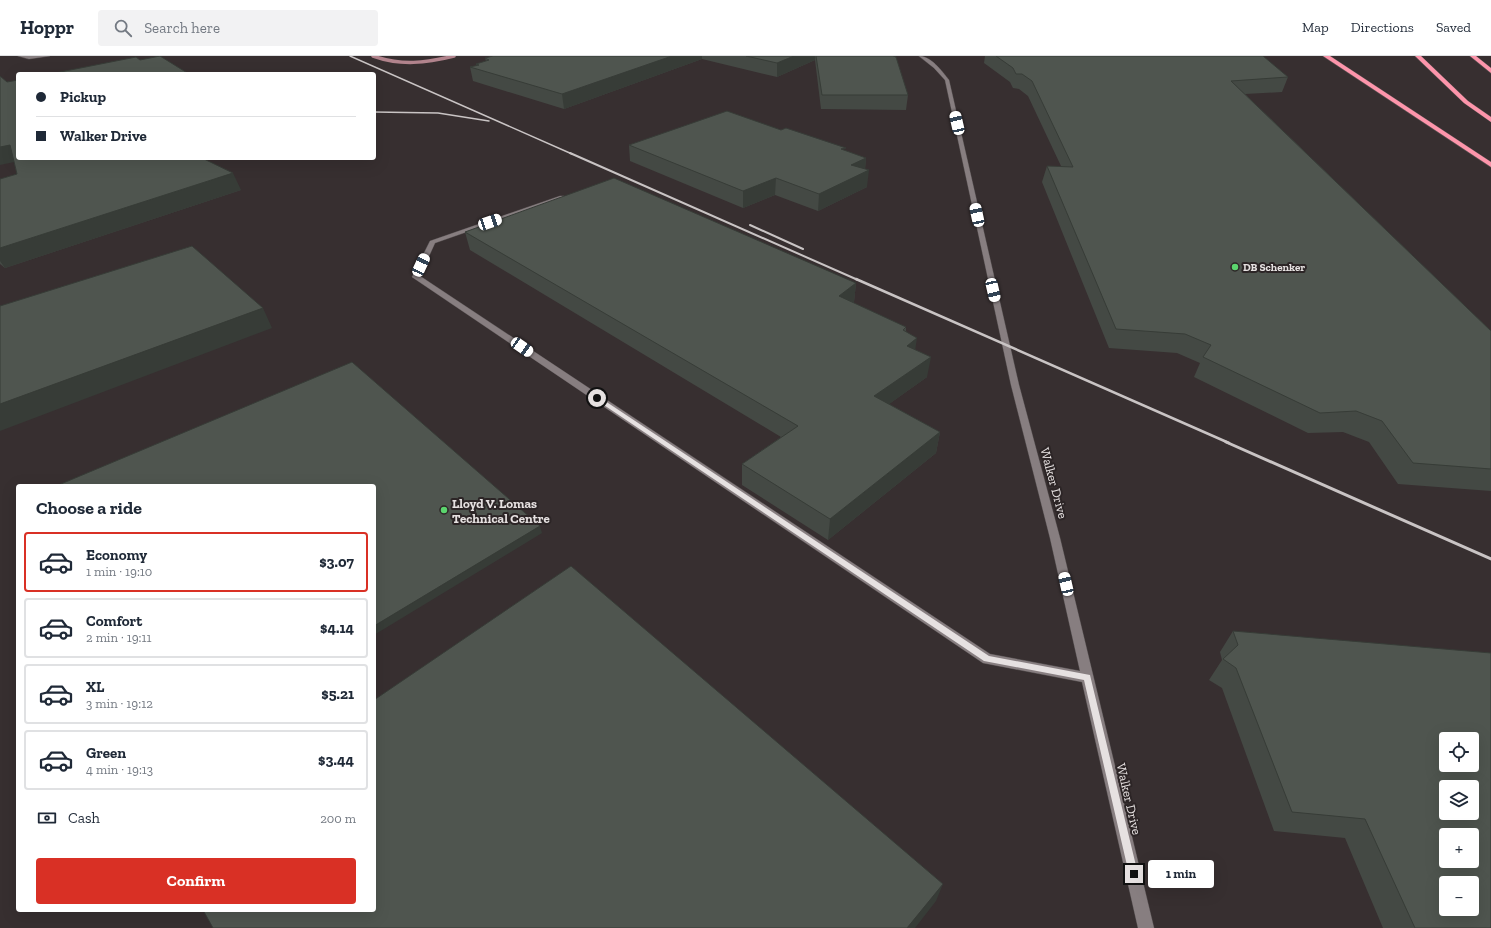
<!DOCTYPE html>
<meta charset="utf-8">
<style>
body{margin:0;font-family:"Zilla Slab",serif;background:#f2f2f3;color:#1f2937;height:100vh;display:flex;flex-direction:column;font-size:15px;white-space:nowrap}
*{box-sizing:border-box;margin:0}
p{font-size:13px;color:#747a83}
.icon{flex:none;width:22px;height:22px;fill:none;stroke:currentColor;stroke-width:2;stroke-linecap:round;stroke-linejoin:round}
.map{position:relative;flex:1;overflow:hidden}
.panel{position:absolute;left:16px;top:428px;width:360px;height:428px;display:flex;flex-direction:column;background:#fff;border-radius:4px;box-shadow:0 4px 16px #0002}
.panel>*{flex:none}
.top-card{position:absolute;left:16px;top:16px;width:360px;height:88px;border-radius:4px;box-shadow:0 4px 16px #0002;display:grid;align-content:center;height:88px;padding:0 20px;background:#fff}
.controls{position:absolute;left:1439px;top:676px;display:grid;gap:8px}
.controls a{display:grid;place-items:center;width:40px;height:40px;border-radius:4px;background:#fff;box-shadow:0 4px 16px #0002;font-size:20px}
.end{position:absolute;width:18px;height:18px;margin:-9px;border:5px solid #e6e1e1;background:#111;box-shadow:0 0 0 2px #111}
.from{border-radius:50%}
.bubble{position:absolute;height:28px;border-radius:4px;background:#fff;box-shadow:0 4px 16px #0002;font-size:13px;font-weight:700;line-height:28px;text-align:center}
.car{position:absolute;width:12px;height:24px;margin:-12px -6px;border-radius:5px;box-shadow:0 0 3px 1px #0007;background:linear-gradient(#fff 24%,#345 0 40%,#fff 0 76%,#345 0 86%,#fff 0)}
.top-card b{display:flex;align-items:center;gap:14px;height:38px;font-size:15px}
.top-card b+b{border-top:1px solid #e0e1e3}
.top-card i{width:10px;height:10px;background:#1f2937}
ul{padding:0;list-style:none}
li{display:flex;align-items:center;gap:12px;height:60px;margin:0 8px 6px;padding:0 12px;border:2px solid #e0e1e3;border-radius:4px}
li div{flex:1}
li b{display:block;font-size:15px}
li em{font-style:normal;font-weight:700}
li.selected{border-color:#d93025}
li>.icon{width:36px;height:36px;stroke-width:1.5}
h2{padding:0 20px;font-size:18px;line-height:48px}
.pay{display:flex;align-items:center;gap:10px;height:44px;padding:0 20px;font-size:15px}
.pay p{margin-inline-start:auto}
.action{display:flex;gap:8px;margin-top:auto;padding:8px 20px}
.action a{flex:1;height:46px;border-radius:4px;background:#d93025;color:#fff;font-size:16px;font-weight:700;line-height:46px;text-align:center}
header{display:flex;align-items:center;gap:24px;box-sizing:border-box;height:56px;padding:0 20px;background:#fff;border-bottom:1px solid #e0e1e3}
header strong{font-size:19px}
nav{display:flex;gap:22px;margin-inline-start:auto;font-size:14px}
.search{width:280px;height:36px;background:#f2f2f3;display:flex;align-items:center;gap:10px;box-sizing:border-box;padding:0 14px;border-radius:4px;color:#747a83;font-size:15px}
.map>svg:first-child{display:block}
.lines{fill:none;stroke-linecap:round;stroke-linejoin:round}
.stream{stroke:#b1838c;stroke-width:3.5}
.minor-casing{stroke:#524c4c;stroke-width:1}
.highway-casing{stroke:#524c4c;stroke-width:1}
.minor{fill:#877e80;fill-rule:evenodd}
.highway{fill:#fd95ab;fill-rule:evenodd}
.rail-far3{stroke:#c9c4c4;stroke-width:1.5}
.rail-far2{stroke:#c9c4c4;stroke-width:2}
.rail-far1{stroke:#c9c4c4;stroke-width:2.5}
.rail{stroke:#c9c4c4;stroke-width:3}
.wall{fill:#444944}
.shaded-wall{fill:#373c37}
.building{fill:#4f554f;stroke:#373c37;fill-rule:evenodd}
.route{fill:#e6e1e1}
.poi-dot{fill:#5bd56e;stroke:#2c2526;stroke-width:1.5}
.labels{text-anchor:middle;dominant-baseline:central;stroke-width:4;stroke-linejoin:round;paint-order:stroke}
.far-poi-label{font-size:11px;font-weight:bold;fill:#e6e1e1;stroke:#2c2526;text-anchor:start}
.street-label{font-size:13px;fill:#e6e1e1;stroke:#2c2526}
.poi-label{font-size:13px;font-weight:bold;fill:#e6e1e1;stroke:#2c2526;text-anchor:start}
</style>
<header>
<strong>Hoppr</strong>
<div class="search"><svg class="icon" aria-label="search" viewBox="0 0 24 24"><circle cx="10" cy="10" r="6"/><path d="M15 15l6 6"/></svg>Search here</div>
<nav><a>Map</a><a>Directions</a><a>Saved</a></nav>
</header>
<div class="map">
<svg width="1491" height="872" viewBox="0 0 1491 872">
<rect width="100%" height="100%" fill="#372f30"/>
<g class="lines">
<path class="stream" d="M 373,0 C 401,10 426,7 454,0"/>
<defs>
<path id="minor" d="M 18,0 L 50,0 L 29,3 Z
M 919,0 C 931,0 942,15 949,24 L 1019,329 L 1060,482 L 1154,872 L 1138,872 L 1082,626 L 983,607 L 412,221 L 430,185 L 560,140 L 564,140 L 564,142 L 435,187 L 420,220 L 990,598 L 1080,615 L 1050,482 L 1011,329 L 945,24 L 934,12 Z"/>
<path id="highway" d="M 1323,0 L 1330,0 L 1491,106 L 1491,111 Z
M 1415,0 L 1421,0 L 1468,45 L 1491,61 L 1491,66 L 1464,47 Z
M 1470,0 L 1476,0 L 1491,12 L 1491,17 Z"/>
</defs>
<use href="#minor" class="minor-casing"/>
<use href="#highway" class="highway-casing"/>
<use href="#minor" class="minor"/>
<use href="#highway" class="highway"/>
<path class="rail-far3" d="M 350,0 L 572,98
M 374,56 L 438,57 L 489,65"/>
<path class="rail-far2" d="M 570,97 L 858,224
M 750,169 L 803,193"/>
<path class="rail-far1" d="M 856,223 L 1229,387"/>
<path class="rail" d="M 1226,386 L 1491,503"/>
</g>
<path class="wall" d="M 493,0 L 893,0 L 908,39 L 906,54 L 821,53 L 815,4 L 777,21 L 702,3 L 564,53 L 473,25 L 470,11 L 476,10 L 476,8 L 486,5 L 485,2 Z
M 985,0 L 1263,0 L 1288,21 L 1282,36 L 1245,38 L 1491,275 L 1491,435 L 1398,428 L 1369,386 L 1343,376 L 1308,377 L 1194,321 L 1200,307 L 1177,297 L 1109,292 L 1042,126 L 1047,110 L 1061,110 L 1028,40 L 1019,33 L 1013,32 L 1010,26 L 984,7 Z
M 7,26 L 241,134 L 5,212 L 0,208 L 0,123 L 17,118 L 14,106 Z
M 629,89 L 846,95 L 866,102 L 865,113 L 867,131 L 818,155 L 775,139 L 743,152 L 630,105 Z
M 465,176 L 856,227 L 854,246 L 853,247 L 906,271 L 906,275 L 915,294 L 927,321 L 889,348 L 940,376 L 936,397 L 828,484 L 742,429 L 742,408 L 781,381 L 470,194 Z
M 1233,575 L 1491,872 L 1383,872 L 1345,782 L 1274,775 L 1222,632 L 1209,624 L 1222,604 L 1220,596 Z"/>
<path class="shaded-wall" d="M 672,0 L 702,0 L 702,3 L 564,53 L 562,38 Z
M 794,0 L 815,0 L 815,4 L 777,21 L 777,7 Z
M 10,89 L 19,105 L 0,109 L 0,91 Z
M 866,102 L 865,116 L 869,114 L 867,131 L 818,155 L 819,138 L 851,109 Z
M 233,117 L 241,134 L 5,212 L 0,205 L 0,192 Z
M 776,122 L 775,139 L 743,152 L 743,135 Z
M 856,227 L 854,246 L 837,259 L 839,240 Z
M 263,252 L 272,272 L 0,375 L 0,348 Z
M 917,282 L 914,302 L 907,290 Z
M 931,301 L 927,321 L 871,361 L 874,340 Z
M 940,376 L 936,397 L 828,484 L 830,463 Z
M 540,470 L 542,477 L 374,579 L 374,570 Z
M 943,828 L 936,845 L 915,872 L 907,872 Z"/>
<path class="building" d="M 160,0 L 189,18 L 50,18 L 136,1 L 140,4 Z
M 493,0 L 672,0 L 562,38 L 470,11 L 479,9 L 476,8 L 489,4 L 485,2 Z
M 746,0 L 794,0 L 777,7 Z
M 816,0 L 893,0 L 896,1 L 908,39 L 822,39 Z
M 996,0 L 1263,0 L 1288,21 L 1231,25 L 1491,275 L 1491,413 L 1413,407 L 1382,365 L 1356,355 L 1320,357 L 1203,301 L 1211,289 L 1185,278 L 1116,273 L 1047,110 L 1073,111 L 1032,25 L 1022,18 L 1016,18 L 1013,12 Z
M 0,20 L 7,26 L 18,24 L 18,102 L 202,102 L 233,117 L 0,192 L 0,123 L 17,118 L 10,89 L 0,91 Z
M 727,55 L 781,74 L 786,72 L 846,92 L 841,93 L 866,102 L 851,109 L 869,114 L 819,138 L 776,122 L 743,135 L 629,89 Z
M 614,122 L 856,227 L 839,240 L 906,271 L 903,274 L 917,282 L 907,290 L 931,301 L 874,340 L 940,376 L 830,463 L 742,408 L 798,370 L 465,176 Z
M 192,190 L 263,252 L 0,348 L 0,250 Z
M 352,306 L 540,470 L 374,570 L 374,430 L 56,430 Z
M 571,510 L 943,828 L 907,872 L 213,872 L 203,854 L 374,854 L 374,644 Z
M 1233,575 L 1491,597 L 1491,872 L 1415,872 L 1365,763 L 1292,756 L 1236,612 L 1223,603 L 1238,589 ZM 1446,683 L 1472,683 L 1472,709 L 1446,709 ZM 1446,731 L 1472,731 L 1472,757 L 1446,757 ZM 1446,779 L 1472,779 L 1472,805 L 1446,805 ZM 1446,827 L 1472,827 L 1472,853 L 1446,853 Z"/>
<path class="route" d="M 595,341 L 599,341 L 989,600 L 1090,619 L 1138,818 L 1137,822 L 1134,823 L 1130,822 L 1129,818 L 1084,624 L 984,605 L 595,343 Z"/>
<g class="poi-dot">
<circle cx="1235" cy="211" r="4"/>
<circle cx="444" cy="454" r="4"/>
</g>
<g class="labels">
<g class="far-poi-label">
<text x="1243" y="211">DB Schenker</text>
</g>
<g class="street-label">
<text transform="translate(1054 427) rotate(75)">Walker Drive</text>
<text transform="translate(1129 743) rotate(77)">Walker Drive</text>
</g>
<g class="poi-label">
<text x="452" y="447">Lloyd V. Lomas<tspan x="452" dy="15">Technical Centre</tspan></text>
</g>
</g>
</svg>
<div class="controls">
<a><svg class="icon" aria-label="locate" viewBox="0 0 24 24"><circle cx="12" cy="12" r="6"/><path d="M12 2v4M12 18v4M2 12h4M18 12h4"/></svg></a>
<a><svg class="icon" aria-label="layers" viewBox="0 0 24 24"><path d="M12 4l9 5-9 5-9-5zM3 14l9 5 9-5"/></svg></a>
<a>+</a>
<a>−</a>
</div>
<i class="end from" style="left:597px;top:342px"></i>
<i class="end" style="left:1134px;top:818px"></i>
<div class="bubble" style="left:1148px;top:804px;width:66px">1 min</div>
<i class="car" style="left:957px;top:67px;rotate:347deg"></i>
<i class="car" style="left:977px;top:159px;rotate:348deg"></i>
<i class="car" style="left:490px;top:166px;rotate:71deg"></i>
<i class="car" style="left:421px;top:209px;rotate:25deg"></i>
<i class="car" style="left:993px;top:234px;rotate:167deg"></i>
<i class="car" style="left:522px;top:291px;rotate:124deg"></i>
<i class="car" style="left:1066px;top:528px;rotate:347deg"></i>
<div class="top-card">
<b><i class="from"></i>Pickup</b>
<b><i></i>Walker Drive</b>
</div>
<section class="panel">
<h2>Choose a ride</h2>
<ul>
<li class="selected"><svg class="icon" aria-label="car" viewBox="0 0 24 24"><path d="M5 17H2v-5l4-1 3-4h7l3 4 3 1v5h-3M9 17h6M6 11h13"/><circle cx="7" cy="17" r="2"/><circle cx="17" cy="17" r="2"/></svg><div><b>Economy</b><p>1 min · 19:10</p></div><em>$3.07</em></li>
<li><svg class="icon" aria-label="car" viewBox="0 0 24 24"><path d="M5 17H2v-5l4-1 3-4h7l3 4 3 1v5h-3M9 17h6M6 11h13"/><circle cx="7" cy="17" r="2"/><circle cx="17" cy="17" r="2"/></svg><div><b>Comfort</b><p>2 min · 19:11</p></div><em>$4.14</em></li>
<li><svg class="icon" aria-label="car" viewBox="0 0 24 24"><path d="M5 17H2v-5l4-1 3-4h7l3 4 3 1v5h-3M9 17h6M6 11h13"/><circle cx="7" cy="17" r="2"/><circle cx="17" cy="17" r="2"/></svg><div><b>XL</b><p>3 min · 19:12</p></div><em>$5.21</em></li>
<li><svg class="icon" aria-label="car" viewBox="0 0 24 24"><path d="M5 17H2v-5l4-1 3-4h7l3 4 3 1v5h-3M9 17h6M6 11h13"/><circle cx="7" cy="17" r="2"/><circle cx="17" cy="17" r="2"/></svg><div><b>Green</b><p>4 min · 19:13</p></div><em>$3.44</em></li>
</ul>
<div class="pay"><svg class="icon" aria-label="cash" viewBox="0 0 24 24"><path d="M3 7h18v10H3z"/><circle cx="12" cy="12" r="2"/></svg>Cash<p>200 m</p></div>
<div class="action"><a>Confirm</a></div>
</section>
</div>
